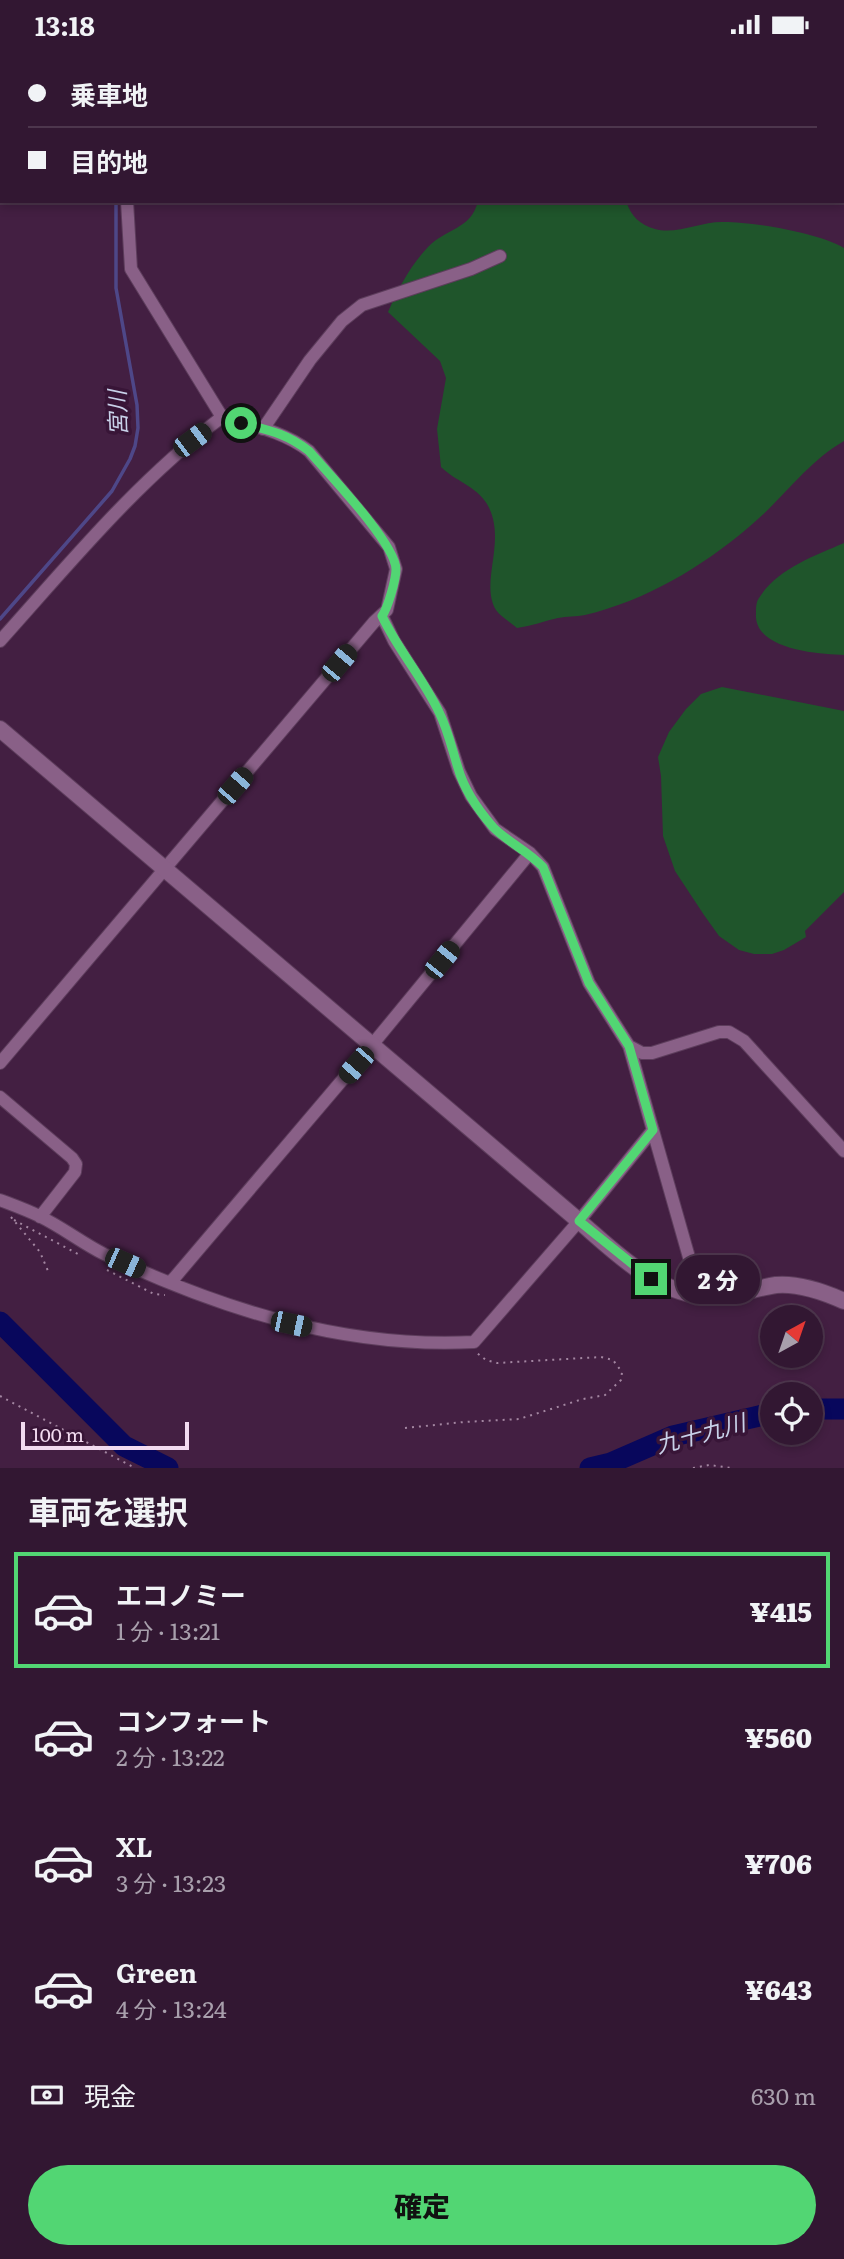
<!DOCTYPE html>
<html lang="ja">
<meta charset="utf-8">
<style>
body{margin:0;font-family:Literata,"Noto Sans JP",serif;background:#3d243e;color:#f1f3f6;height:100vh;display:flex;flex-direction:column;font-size:26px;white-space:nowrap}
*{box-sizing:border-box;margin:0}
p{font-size:23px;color:#a89fac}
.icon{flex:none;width:38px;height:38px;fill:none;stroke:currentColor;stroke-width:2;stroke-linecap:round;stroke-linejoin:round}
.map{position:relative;height:1419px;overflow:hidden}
.details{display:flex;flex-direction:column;background:#321732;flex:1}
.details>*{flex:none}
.hud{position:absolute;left:0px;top:0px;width:845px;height:154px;box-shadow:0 4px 10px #0003,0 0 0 2px #4d364d;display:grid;align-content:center;height:154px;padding:0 28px;background:#321732}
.needle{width:46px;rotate:40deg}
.tools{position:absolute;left:760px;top:1256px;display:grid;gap:14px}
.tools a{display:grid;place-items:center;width:63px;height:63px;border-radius:50%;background:#321732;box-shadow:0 4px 10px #0003,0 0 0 2px #4d364d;font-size:35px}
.scale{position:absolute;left:21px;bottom:18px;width:168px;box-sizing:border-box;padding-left:7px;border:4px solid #f2dbf0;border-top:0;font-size:19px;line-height:24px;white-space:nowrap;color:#f2dbf0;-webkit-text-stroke:5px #381537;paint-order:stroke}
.end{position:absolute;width:32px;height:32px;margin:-16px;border:9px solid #52d673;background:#111;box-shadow:0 0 0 4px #111}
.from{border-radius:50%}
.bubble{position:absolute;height:49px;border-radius:24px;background:#321732;box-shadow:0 4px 10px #0003,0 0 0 2px #4d364d;font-size:23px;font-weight:800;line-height:49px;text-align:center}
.car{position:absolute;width:21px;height:42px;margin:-21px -10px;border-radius:9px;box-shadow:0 0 5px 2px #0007;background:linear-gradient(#222 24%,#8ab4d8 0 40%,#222 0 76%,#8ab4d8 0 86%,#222 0)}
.hud b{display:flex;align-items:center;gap:24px;height:66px;font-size:26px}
.hud b+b{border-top:2px solid #4d364d}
.hud i{width:18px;height:18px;background:#f1f3f6}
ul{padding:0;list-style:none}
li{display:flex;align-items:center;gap:21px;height:116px;margin:0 14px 10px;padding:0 14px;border:4px solid transparent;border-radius:0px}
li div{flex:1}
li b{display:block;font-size:26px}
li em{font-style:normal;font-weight:800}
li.current{border-color:#52d673}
li>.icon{width:63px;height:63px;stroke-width:1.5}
h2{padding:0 28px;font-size:32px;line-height:84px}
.pay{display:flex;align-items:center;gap:18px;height:77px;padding:0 28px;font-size:26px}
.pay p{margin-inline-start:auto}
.cta{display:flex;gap:14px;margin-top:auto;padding:14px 28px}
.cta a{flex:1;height:80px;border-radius:42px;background:#52d673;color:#111;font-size:28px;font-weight:800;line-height:80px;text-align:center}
.status{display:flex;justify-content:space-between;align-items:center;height:49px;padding:0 35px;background:#321732;direction:ltr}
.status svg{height:19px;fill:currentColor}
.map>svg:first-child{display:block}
.green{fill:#1f552b}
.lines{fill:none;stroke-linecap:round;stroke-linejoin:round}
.stream{stroke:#4e4788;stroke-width:3.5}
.river{stroke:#08075c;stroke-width:21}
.minor-casing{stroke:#5d3d5c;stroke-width:14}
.tertiary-casing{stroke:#5d3d5c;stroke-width:18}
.path{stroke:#a386a1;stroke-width:2;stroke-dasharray:2 5;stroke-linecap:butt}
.minor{stroke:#896087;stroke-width:12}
.tertiary{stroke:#896087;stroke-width:16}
.route{stroke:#52d673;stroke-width:9}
.labels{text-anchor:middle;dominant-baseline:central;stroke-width:7;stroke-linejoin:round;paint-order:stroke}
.water-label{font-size:23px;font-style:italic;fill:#c8d1e9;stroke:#381537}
</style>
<div class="status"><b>13:18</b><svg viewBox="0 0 49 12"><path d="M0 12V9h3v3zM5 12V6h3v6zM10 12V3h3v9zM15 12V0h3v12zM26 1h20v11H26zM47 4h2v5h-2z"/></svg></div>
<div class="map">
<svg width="844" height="1419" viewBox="0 0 844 1419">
<rect width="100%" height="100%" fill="#431f42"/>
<path class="green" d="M 424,0 L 756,0 L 757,2 L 425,2 Z
M 478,152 L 626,152 C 631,167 640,176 655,180 C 677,186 702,172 724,173 C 754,173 819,184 844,199 L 844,392 C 806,414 782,451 749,478 C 702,518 645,552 585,566 C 576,568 567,567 558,569 C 544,572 532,577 517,579 C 510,573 501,568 496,561 C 479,533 508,491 487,455 C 476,437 455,432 441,418 L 437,380 L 446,329 L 440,312 L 388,263 C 398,240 410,217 428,198 C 446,179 471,181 478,152 Z
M 844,494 L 844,606 C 819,605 753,601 756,564 C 756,559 756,553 759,549 C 777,520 814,507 844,494 Z
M 722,638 L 844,662 L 844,843 L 805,882 L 806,888 L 784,901 L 772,905 L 754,905 L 739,901 L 719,887 L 704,866 L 675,822 L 663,787 L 661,727 L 658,708 L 669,683 L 686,660 L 701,645 Z"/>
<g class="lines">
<path class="stream" d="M 81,0 L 82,2
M 0,570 L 112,442 L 130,410 L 135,397 L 138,379 L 137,356 L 116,239 L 116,152"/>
<path class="river" d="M 0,1273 L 124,1397 L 168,1419
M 810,1360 L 844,1360
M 590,1419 L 611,1414 L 673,1387 L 772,1364"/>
<defs>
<path id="minor" d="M 93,0 L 93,2
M 327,2 L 329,0
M 0,113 L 2,114
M 263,380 L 310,311 L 342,272 L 362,256 L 471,220 L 500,207
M 382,567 L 394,592 L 440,664 L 459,722 L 471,747 L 495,780 L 530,804 L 543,818 L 589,934 L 629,997 L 700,1247
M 0,592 C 70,514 137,432 222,368
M 629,997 L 642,1004 L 652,1004 L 719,983 L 729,983 L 744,992 L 844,1102
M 0,1014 L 374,573 L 387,561 L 396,520 L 389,498 L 309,402 C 283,382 253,377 222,368 L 131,220 L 127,152
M 0,1048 L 72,1109 L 76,1115 L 75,1123 L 40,1168
M 0,1151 C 13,1156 27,1161 39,1167 C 62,1178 82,1194 104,1205 C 220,1260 345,1300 474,1293 L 579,1172 L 653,1081
M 170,1234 L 372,996 L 530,804"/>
<path id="tertiary" d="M 0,680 L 579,1172 C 614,1202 653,1242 702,1247 C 728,1250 751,1240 776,1236 C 799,1234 824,1243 844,1252"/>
</defs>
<use href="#minor" class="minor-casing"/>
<use href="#tertiary" class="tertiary-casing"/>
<path class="path" d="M 11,1168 L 40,1203 L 48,1222
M 14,1171 L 78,1205
M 107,1221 L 154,1245 L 165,1246
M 0,1347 L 135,1419
M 405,1379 L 464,1373 L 519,1370 L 583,1350 L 605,1346 L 621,1331 L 622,1323 L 613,1311 L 601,1308 L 497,1314 L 486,1311 L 477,1304
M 693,1419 L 709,1416 L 732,1419"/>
<use href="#minor" class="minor"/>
<use href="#tertiary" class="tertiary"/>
</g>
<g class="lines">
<path class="route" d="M 241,374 C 268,381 286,384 309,402 C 328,424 395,494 396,520 C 396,530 388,559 382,567 C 398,601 423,629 439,663 C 448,681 452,700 458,719 C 464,740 479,762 493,778 C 506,792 528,802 543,818 L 589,934 L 629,997 L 653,1081 L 579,1172 L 651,1230"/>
</g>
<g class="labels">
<g class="water-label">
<text transform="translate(116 364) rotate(-92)">宮川</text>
<text transform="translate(700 1383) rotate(-15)">九十九川</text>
</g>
</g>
</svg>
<div class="tools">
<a><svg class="needle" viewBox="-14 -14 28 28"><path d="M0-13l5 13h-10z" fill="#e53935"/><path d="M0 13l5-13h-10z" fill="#a89fac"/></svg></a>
<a><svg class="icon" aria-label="locate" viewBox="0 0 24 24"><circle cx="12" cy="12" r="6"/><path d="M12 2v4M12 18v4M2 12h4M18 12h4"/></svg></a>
</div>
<div class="scale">100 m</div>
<i class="end from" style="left:241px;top:374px"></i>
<i class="end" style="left:651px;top:1230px"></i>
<div class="bubble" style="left:676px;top:1206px;width:84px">2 分</div>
<i class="car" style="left:192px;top:391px;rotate:53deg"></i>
<i class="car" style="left:339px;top:614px;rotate:40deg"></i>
<i class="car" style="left:235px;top:737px;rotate:41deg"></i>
<i class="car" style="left:442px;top:911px;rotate:39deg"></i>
<i class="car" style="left:356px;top:1016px;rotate:221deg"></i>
<i class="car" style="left:125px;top:1214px;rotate:114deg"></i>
<i class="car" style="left:291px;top:1275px;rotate:102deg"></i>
<div class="hud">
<b><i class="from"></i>乗車地</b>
<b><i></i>目的地</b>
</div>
</div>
<section class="details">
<h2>車両を選択</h2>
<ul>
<li class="current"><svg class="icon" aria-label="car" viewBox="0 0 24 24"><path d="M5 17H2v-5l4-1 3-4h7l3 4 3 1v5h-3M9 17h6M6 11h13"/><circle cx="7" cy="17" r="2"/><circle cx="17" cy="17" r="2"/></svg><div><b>エコノミー</b><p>1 分 · 13:21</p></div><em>¥415</em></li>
<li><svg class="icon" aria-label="car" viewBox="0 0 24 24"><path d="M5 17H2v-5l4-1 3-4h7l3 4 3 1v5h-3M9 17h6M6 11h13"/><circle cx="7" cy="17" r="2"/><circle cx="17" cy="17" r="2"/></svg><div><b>コンフォート</b><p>2 分 · 13:22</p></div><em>¥560</em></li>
<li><svg class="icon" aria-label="car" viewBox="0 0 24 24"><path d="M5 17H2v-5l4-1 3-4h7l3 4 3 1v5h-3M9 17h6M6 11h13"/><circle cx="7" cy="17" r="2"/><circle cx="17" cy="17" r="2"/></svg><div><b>XL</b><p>3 分 · 13:23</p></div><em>¥706</em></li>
<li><svg class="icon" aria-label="car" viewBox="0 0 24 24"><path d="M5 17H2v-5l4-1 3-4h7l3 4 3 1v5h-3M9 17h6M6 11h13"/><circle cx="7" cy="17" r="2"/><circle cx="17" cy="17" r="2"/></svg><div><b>Green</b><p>4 分 · 13:24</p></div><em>¥643</em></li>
</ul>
<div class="pay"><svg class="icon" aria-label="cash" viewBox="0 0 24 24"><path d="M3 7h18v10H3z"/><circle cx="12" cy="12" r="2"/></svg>現金<p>630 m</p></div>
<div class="cta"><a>確定</a></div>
</section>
